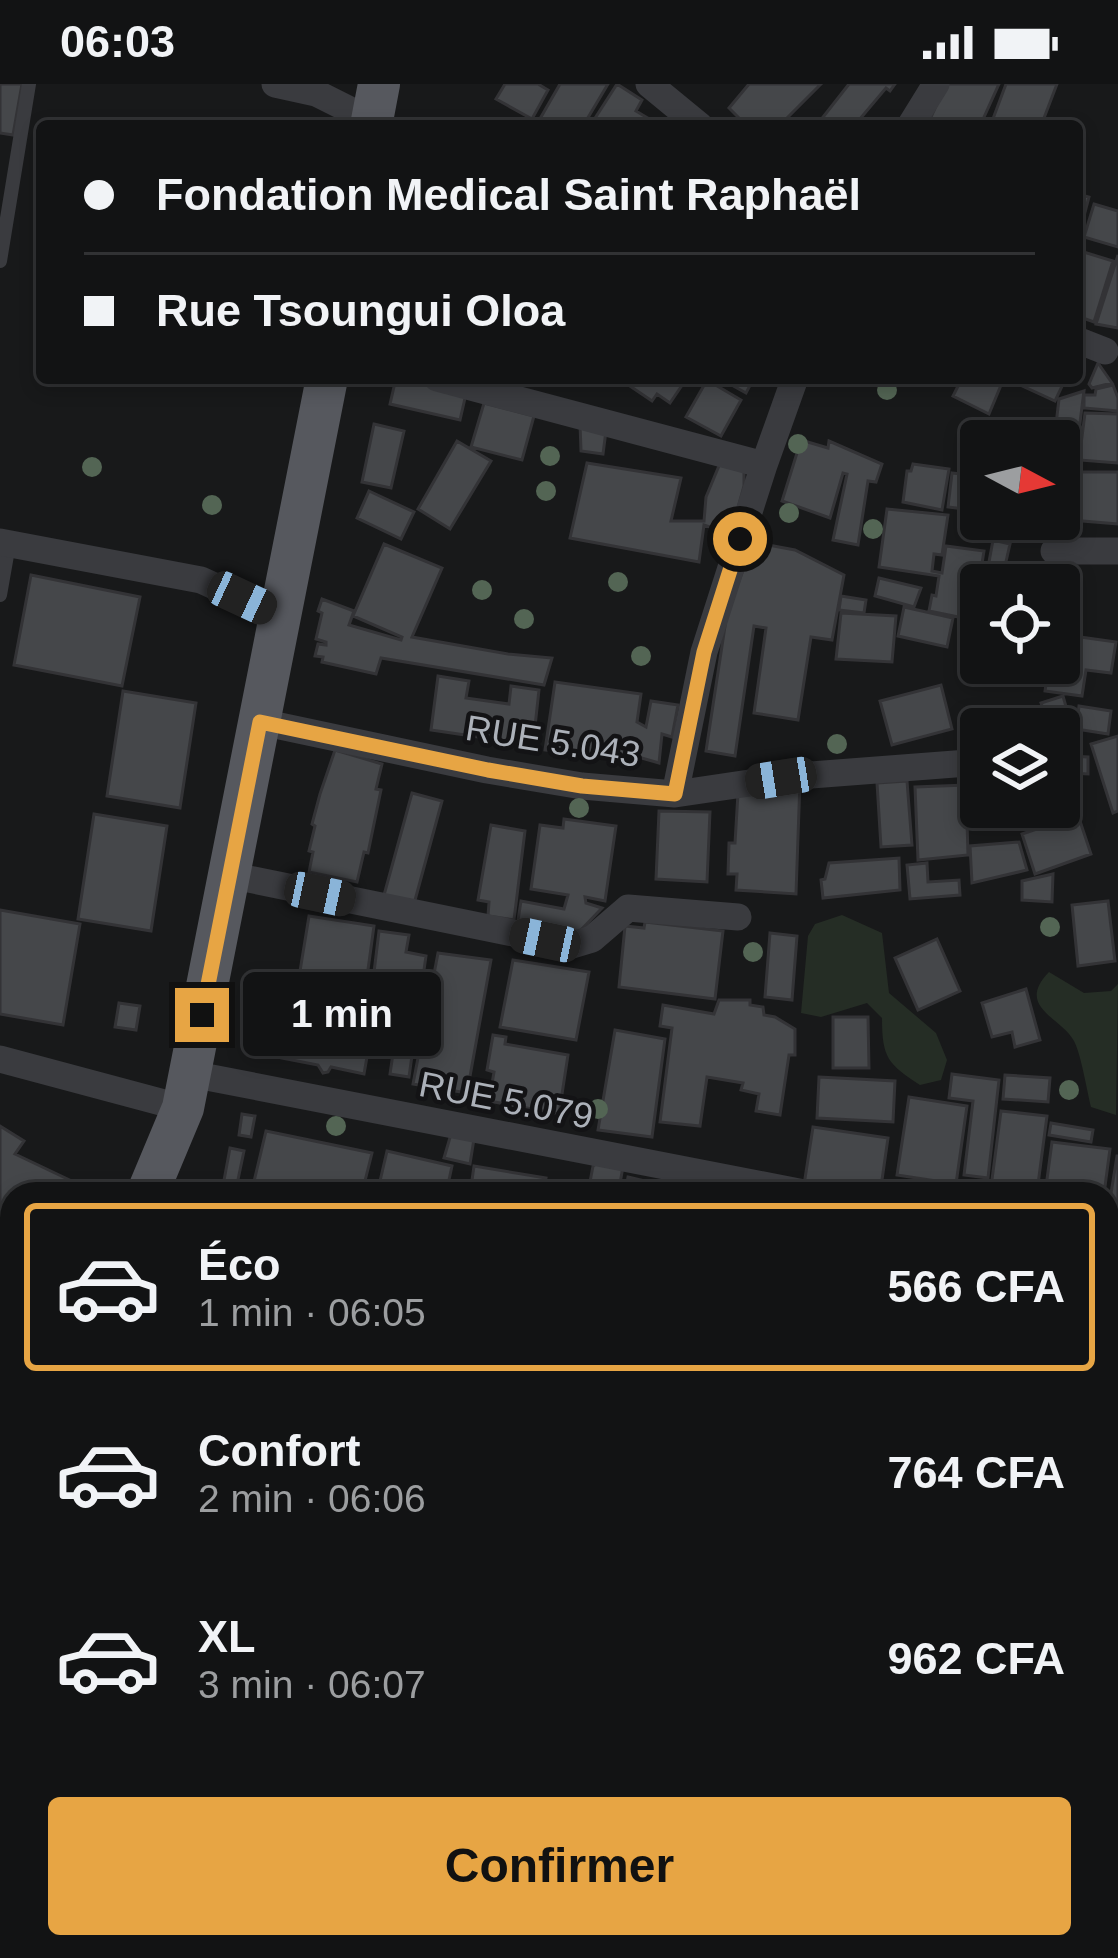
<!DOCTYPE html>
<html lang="fr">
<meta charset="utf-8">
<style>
body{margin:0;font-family:Arial,sans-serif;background:#1b1c1d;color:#f1f3f6;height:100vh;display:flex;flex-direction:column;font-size:45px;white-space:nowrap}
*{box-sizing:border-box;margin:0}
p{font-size:39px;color:#9c9ea0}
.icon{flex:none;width:66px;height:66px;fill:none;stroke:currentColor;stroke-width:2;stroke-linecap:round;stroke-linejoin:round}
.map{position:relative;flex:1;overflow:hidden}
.sheet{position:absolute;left:0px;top:1098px;width:1119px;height:777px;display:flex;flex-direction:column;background:#121314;border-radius:36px 36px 0 0;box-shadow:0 6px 18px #0003,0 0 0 3px #313234}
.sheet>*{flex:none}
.banner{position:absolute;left:36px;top:36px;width:1047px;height:264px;border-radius:12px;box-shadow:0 6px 18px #0003,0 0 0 3px #313234;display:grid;align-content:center;height:264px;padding:0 48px;background:#121314}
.needle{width:78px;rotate:97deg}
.fabs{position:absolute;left:960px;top:336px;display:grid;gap:24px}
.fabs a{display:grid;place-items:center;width:120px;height:120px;border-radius:12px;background:#121314;box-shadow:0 6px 18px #0003,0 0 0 3px #313234;font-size:60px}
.end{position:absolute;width:54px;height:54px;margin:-27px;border:15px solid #e7a544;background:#111;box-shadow:0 0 0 6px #111}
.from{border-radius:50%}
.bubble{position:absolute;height:84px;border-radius:12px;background:#121314;box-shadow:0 6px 18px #0003,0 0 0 3px #313234;font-size:39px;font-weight:700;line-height:84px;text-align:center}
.car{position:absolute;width:36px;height:72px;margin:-36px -18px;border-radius:15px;box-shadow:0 0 9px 3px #0007;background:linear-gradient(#222 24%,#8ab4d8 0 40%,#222 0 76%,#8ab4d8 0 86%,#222 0)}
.banner b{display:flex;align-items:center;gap:42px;height:114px;font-size:45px}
.banner b+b{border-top:3px solid #313234}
.banner i{width:30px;height:30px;background:#f1f3f6}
ul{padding:21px 0 0;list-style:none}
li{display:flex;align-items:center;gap:36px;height:168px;margin:0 24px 18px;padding:0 24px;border:6px solid transparent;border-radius:12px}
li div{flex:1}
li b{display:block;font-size:45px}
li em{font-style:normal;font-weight:700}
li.selected{border-color:#e7a544}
li>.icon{width:108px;height:108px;stroke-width:1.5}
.cta{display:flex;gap:24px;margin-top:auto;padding:24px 48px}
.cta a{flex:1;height:138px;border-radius:12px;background:#e7a544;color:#111;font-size:48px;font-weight:700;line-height:138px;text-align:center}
.status{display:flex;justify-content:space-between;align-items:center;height:84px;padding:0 60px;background:#121314;direction:ltr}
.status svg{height:33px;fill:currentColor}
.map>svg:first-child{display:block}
.green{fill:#252d25}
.building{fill:#45474a;stroke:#333336;stroke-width:3}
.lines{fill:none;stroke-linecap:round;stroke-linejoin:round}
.lane{stroke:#3a3b3f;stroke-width:14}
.street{stroke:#3a3b3f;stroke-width:27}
.primary{stroke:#56585e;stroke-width:42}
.tree{fill:#536554}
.route{stroke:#e7a544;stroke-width:15}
.labels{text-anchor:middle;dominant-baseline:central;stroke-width:9;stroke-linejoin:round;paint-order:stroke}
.street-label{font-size:36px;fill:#acb1b9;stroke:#131315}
</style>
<div class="status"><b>06:03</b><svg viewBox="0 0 49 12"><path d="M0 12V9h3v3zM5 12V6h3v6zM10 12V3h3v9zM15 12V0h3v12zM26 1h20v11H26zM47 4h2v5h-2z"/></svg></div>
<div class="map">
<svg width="1118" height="1874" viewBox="0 0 1118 1874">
<rect width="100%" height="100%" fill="#18191a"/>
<path class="green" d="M 842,831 L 882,849 L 889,909 L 936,949 L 947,976 L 941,996 L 920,1001 C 888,980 882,974 882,934 L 867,919 L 821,933 L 801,929 L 808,852 L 815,840 Z
M 1049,888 L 1084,909 L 1111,907 L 1118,900 L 1116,1031 L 1091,1023 C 1087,1007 1081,970 1074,957 C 1061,933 1015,923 1049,888 Z
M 1107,1351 L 1118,1353 L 1118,1536 L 1107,1532 Z"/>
<path class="building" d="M 0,0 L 22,0 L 13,51 L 0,49 Z
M 505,0 L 538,0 L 548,6 L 532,35 L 496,15 Z
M 560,0 L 608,0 L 583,42 L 557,42 L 541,33 Z
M 617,0 L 642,16 L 636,27 L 661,42 L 590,42 Z
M 749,0 L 821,0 L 779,42 L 747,42 L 729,24 Z
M 849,0 L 895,0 L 890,7 L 886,4 L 854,42 L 816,42 Z
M 946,0 L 999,0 L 980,42 L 927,42 Z
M 1006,0 L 1057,0 L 1041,42 L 991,40 Z
M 1077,110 L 1089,113 L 1077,158 Z
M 1094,120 L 1118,127 L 1118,163 L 1084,153 Z
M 1077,166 L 1113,177 L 1094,238 L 1077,232 Z
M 1118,171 L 1118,244 L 1096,240 Z
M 1098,279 L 1112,299 L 1092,304 L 1089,300 Z
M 396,294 L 466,310 L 460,336 L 390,320 Z
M 622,294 L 687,294 L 670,319 L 657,310 L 652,317 L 621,296 Z
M 719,294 L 754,294 L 746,309 Z
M 962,294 L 1004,294 L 989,330 L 953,312 Z
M 1005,294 L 1066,294 L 1055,317 Z
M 707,296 L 741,316 L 721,352 L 686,333 Z
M 1113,301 L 1118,314 L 1118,327 L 1084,324 L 1084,311 L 1095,311 L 1096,305 Z
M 1084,307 L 1075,378 L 1059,376 L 1059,357 L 1054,357 L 1059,315 Z
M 484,319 L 534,332 L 522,376 L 471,363 Z
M 1085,329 L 1118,330 L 1118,379 L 1079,376 Z
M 374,340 L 404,347 L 391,404 L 362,398 Z
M 580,340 L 606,347 L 603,370 L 581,367 Z
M 801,356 L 828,364 L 829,357 L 882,380 L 876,398 L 868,397 L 858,461 L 833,456 L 847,390 L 843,389 L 830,434 L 782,417 Z
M 457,357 L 491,377 L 450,445 L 418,425 Z
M 721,377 L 744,385 L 744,402 L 731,450 L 704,441 L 699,478 L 570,454 L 587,379 L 681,394 L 671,437 L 704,437 L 706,413 Z
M 913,380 L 949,385 L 942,426 L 903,418 L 907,387 L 911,387 Z
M 1071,384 L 1081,385 L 1082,388 L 1118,388 L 1118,440 L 1071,436 Z
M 952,389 L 981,392 L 980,427 L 948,423 Z
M 369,407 L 414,428 L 401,455 L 357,434 Z
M 887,425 L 948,431 L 942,471 L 934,470 L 932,487 L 942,489 L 946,462 L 984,467 L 973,536 L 929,527 L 932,511 L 936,512 L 939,492 L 879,483 Z
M 993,456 L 1010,460 L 1005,482 L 989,478 Z
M 384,460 L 442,484 L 412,553 L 508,570 L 552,574 L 544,601 L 381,574 L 376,590 L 322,578 L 323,573 L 315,572 L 318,560 L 326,561 L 326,558 L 316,555 L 322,529 L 318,527 L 322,515 L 354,527 L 349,541 L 401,556 L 402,553 L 353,532 Z
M 763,460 L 795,466 L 844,491 L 832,556 L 811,553 L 798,636 L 754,629 L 766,544 L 754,542 L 735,672 L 706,667 L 727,529 L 752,462 Z
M 31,491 L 140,513 L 122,602 L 14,581 Z
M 879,494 L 921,504 L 914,523 L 875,512 Z
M 841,512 L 866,516 L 864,529 L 839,526 Z
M 904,523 L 953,534 L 947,563 L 898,552 Z
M 841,529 L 896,532 L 892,578 L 836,575 Z
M 1059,550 L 1116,558 L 1111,589 L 1086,586 L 1082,612 L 1045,607 L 1049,579 L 1059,579 Z
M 438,592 L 469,597 L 466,614 L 509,620 L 511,602 L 539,606 L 533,661 L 431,646 Z
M 555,598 L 641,610 L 637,638 L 646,643 L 651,617 L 678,621 L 672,653 L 662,650 L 659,679 L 631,671 L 630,677 L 545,666 Z
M 941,601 L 952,645 L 892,661 L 880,617 Z
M 123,607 L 196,619 L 180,724 L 107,712 Z
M 1063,612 L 1067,626 L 1046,633 L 1041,619 Z
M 1079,622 L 1111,627 L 1108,650 L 1076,645 Z
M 1069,636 L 1078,655 L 1059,663 L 1059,645 L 1050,645 Z
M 1118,652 L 1118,727 L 1113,729 L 1091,660 Z
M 335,666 L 382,680 L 376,705 L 381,706 L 368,769 L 364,768 L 357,798 L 309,788 L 313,768 L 309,767 L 315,742 L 312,740 L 320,710 Z
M 1070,672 L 1088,673 L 1088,690 L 1070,689 Z
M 800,697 L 796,810 L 736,806 L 737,790 L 728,790 L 729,759 L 735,759 L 738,709 Z
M 907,697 L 912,761 L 881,763 L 877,699 Z
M 966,701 L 968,771 L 918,776 L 915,703 Z
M 412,709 L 442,717 L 414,820 L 384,811 Z
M 659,727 L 710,728 L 707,798 L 656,795 Z
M 94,730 L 167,742 L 151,847 L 78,835 Z
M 1078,731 L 1091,770 L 1035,790 L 1022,750 Z
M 564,735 L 616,742 L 605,817 L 585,813 L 586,819 L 602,824 L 578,849 L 518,836 L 521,817 L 564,825 L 568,811 L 531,805 L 540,741 L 563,744 Z
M 491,741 L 525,747 L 514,836 L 488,832 L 489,818 L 478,816 Z
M 1019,758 L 1027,786 L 972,799 L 970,762 Z
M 899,774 L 900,806 L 823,814 L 821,796 L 825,795 L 829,779 Z
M 927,779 L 928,798 L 959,796 L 960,811 L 910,815 L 907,781 Z
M 1053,790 L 1052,818 L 1022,816 L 1022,797 Z
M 1108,817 L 1115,877 L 1078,882 L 1072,821 Z
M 0,826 L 80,840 L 63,941 L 0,930 Z
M 309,832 L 374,842 L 364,915 L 306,907 L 309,889 L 300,887 Z
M 645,838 L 723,847 L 715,915 L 619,903 L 625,842 L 644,844 Z
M 379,847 L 409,851 L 406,868 L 426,872 L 409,993 L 390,990 L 399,928 L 370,921 Z
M 770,849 L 797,852 L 792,916 L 765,913 Z
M 937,855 L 960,907 L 918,926 L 895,874 Z
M 438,869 L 491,876 L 467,1009 L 413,1000 Z
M 513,876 L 589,888 L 576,956 L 500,943 Z
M 1026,905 L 1040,956 L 1015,963 L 1012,948 L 992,953 L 982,919 Z
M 296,914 L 375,928 L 364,990 L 331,983 L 328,988 L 323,989 L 318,981 L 282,974 Z
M 719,916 L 750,916 L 750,921 L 763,923 L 764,931 L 775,933 L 795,945 L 795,971 L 789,971 L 780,1031 L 756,1027 L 759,1010 L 741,1006 L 743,999 L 707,993 L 700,1042 L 660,1038 L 672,944 L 660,942 L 663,921 L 714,930 Z
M 119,919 L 140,922 L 136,946 L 115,943 Z
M 833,933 L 868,933 L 869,984 L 833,984 Z
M 615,946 L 665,955 L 652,1053 L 598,1046 Z
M 493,951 L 506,953 L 505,960 L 568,971 L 559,1030 L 489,1017 L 494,988 L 487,986 Z
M 952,990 L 999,996 L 988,1094 L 964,1091 L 973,1017 L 949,1014 Z
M 1005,991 L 1050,994 L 1048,1018 L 1003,1015 Z
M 819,993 L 895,997 L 893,1038 L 817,1034 Z
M 909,1013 L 967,1022 L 956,1100 L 897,1091 Z
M 1001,1027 L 1047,1032 L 1037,1108 L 991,1103 Z
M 242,1030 L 255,1032 L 251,1053 L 239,1051 Z
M 1051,1039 L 1093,1046 L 1091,1058 L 1049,1051 Z
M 0,1042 L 24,1057 L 15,1070 L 97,1109 L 12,1110 L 12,1170 L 0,1164 Z
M 813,1043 L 888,1054 L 880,1110 L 804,1101 Z
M 266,1047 L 372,1069 L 362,1109 L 367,1110 L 251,1110 Z
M 451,1050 L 474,1055 L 470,1080 L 444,1074 Z
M 1052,1058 L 1110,1065 L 1104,1110 L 1045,1110 Z
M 230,1064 L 244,1067 L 235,1110 L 222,1107 Z
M 387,1067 L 452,1082 L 446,1110 L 377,1110 Z
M 1117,1072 L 1118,1072 L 1118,1137 L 1107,1134 Z
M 597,1079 L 623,1083 L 618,1110 L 597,1110 L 598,1104 L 589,1103 L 593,1082 Z
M 474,1082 L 546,1094 L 543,1110 L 470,1110 Z
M 628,1093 L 653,1099 L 652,1110 L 625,1110 Z
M 0,1175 L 12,1184 L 12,1276 L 8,1282 L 2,1277 L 0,1281 Z
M 1118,1206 L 1118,1296 L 1107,1289 L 1107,1225 Z
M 1107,1294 L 1118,1299 L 1118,1341 L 1107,1335 Z
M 12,1467 L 12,1599 L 0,1585 L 0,1478 Z
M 1107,1598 L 1118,1607 L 1118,1685 L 1107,1676 Z
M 0,1680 L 12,1700 L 12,1724 L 10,1719 L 0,1724 Z
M 1118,1718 L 1118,1741 L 1107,1761 L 1107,1729 L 1111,1731 Z
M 12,1745 L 12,1836 L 0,1814 L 0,1751 Z
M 18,1863 L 72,1863 L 52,1874 L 25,1873 Z
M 85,1863 L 102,1863 L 107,1872 L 78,1874 L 75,1868 Z
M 571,1863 L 637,1863 L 648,1874 L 581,1874 Z
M 801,1863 L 870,1863 L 884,1874 L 792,1874 Z
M 895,1863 L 980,1863 L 984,1867 L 979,1874 L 901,1874 L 892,1867 Z"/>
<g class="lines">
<path class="lane" d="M 0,177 L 29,0
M 0,511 L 9,460"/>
<path class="street" d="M 275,0 L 316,9 L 372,37
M 649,0 L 700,42
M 910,42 L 936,0
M 1077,256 L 1105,267
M 437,294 L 764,381 L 795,294
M 0,458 L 201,496 L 282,533
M 1054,467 L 1118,467
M 261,638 L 487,686 L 582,702 L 675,710 L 798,692 L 981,678
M 675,710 L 704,568 L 764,381
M 229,791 L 572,861 L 592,855 L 628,824 L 738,833
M 0,975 L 183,1024
M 191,990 L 809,1110
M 1107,1162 L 1118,1165
M 0,1626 L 12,1639
M 1107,1859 L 1118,1859
M 153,1863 L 159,1874
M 696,1863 L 706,1874
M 991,1863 L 999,1874"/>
<path class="primary" d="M 371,42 L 379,0
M 147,1110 L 183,1024 L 327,294
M 0,1380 L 12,1367"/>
</g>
<g class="tree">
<circle cx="887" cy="306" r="10"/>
<circle cx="798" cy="360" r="10"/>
<circle cx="550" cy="372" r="10"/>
<circle cx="92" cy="383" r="10"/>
<circle cx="546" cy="407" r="10"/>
<circle cx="212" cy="421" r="10"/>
<circle cx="789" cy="429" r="10"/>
<circle cx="873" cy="445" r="10"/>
<circle cx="618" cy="498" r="10"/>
<circle cx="482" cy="506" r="10"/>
<circle cx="524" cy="535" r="10"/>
<circle cx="641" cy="572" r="10"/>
<circle cx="837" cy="660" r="10"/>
<circle cx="579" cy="724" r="10"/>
<circle cx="1050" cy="843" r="10"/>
<circle cx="753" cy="868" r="10"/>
<circle cx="1069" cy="1006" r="10"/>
<circle cx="598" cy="1025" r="10"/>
<circle cx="336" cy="1042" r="10"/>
</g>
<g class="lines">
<path class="route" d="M 202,931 L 260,638 L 488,686 L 582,702 L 675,710 L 704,568 L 740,455"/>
</g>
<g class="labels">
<g class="street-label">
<text transform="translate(553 657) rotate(9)">RUE 5.043</text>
<text transform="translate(506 1016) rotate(11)">RUE 5.079</text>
</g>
</g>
</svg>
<div class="fabs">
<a><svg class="needle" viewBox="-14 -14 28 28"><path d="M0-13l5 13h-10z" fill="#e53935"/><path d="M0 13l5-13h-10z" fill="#9c9ea0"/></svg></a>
<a><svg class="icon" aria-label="locate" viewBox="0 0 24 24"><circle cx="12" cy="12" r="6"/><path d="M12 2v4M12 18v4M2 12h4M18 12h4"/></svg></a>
<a><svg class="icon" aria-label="layers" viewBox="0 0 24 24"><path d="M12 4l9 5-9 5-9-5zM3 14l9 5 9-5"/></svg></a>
</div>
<i class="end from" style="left:740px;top:455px"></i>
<i class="end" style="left:202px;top:931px"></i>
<div class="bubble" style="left:243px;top:888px;width:198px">1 min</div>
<i class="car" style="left:242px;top:514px;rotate:115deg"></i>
<i class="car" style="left:781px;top:694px;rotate:261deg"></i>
<i class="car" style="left:320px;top:810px;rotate:102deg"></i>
<i class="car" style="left:545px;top:856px;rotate:282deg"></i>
<div class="banner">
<b><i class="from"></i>Fondation Medical Saint Raphaël</b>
<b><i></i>Rue Tsoungui Oloa</b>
</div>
<section class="sheet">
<ul>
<li class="selected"><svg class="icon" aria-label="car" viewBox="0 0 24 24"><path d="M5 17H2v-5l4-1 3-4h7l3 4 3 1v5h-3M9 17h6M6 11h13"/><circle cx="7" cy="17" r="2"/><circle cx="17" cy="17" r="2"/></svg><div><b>Éco</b><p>1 min · 06:05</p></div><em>566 CFA</em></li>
<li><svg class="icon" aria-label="car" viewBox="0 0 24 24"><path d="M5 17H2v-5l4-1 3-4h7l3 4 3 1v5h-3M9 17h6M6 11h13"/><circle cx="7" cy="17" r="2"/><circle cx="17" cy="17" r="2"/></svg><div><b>Confort</b><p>2 min · 06:06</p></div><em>764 CFA</em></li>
<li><svg class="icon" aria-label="car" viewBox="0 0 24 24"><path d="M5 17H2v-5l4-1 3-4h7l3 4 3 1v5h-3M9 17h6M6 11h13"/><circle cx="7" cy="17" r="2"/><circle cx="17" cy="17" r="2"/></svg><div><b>XL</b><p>3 min · 06:07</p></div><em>962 CFA</em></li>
</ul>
<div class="cta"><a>Confirmer</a></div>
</section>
</div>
